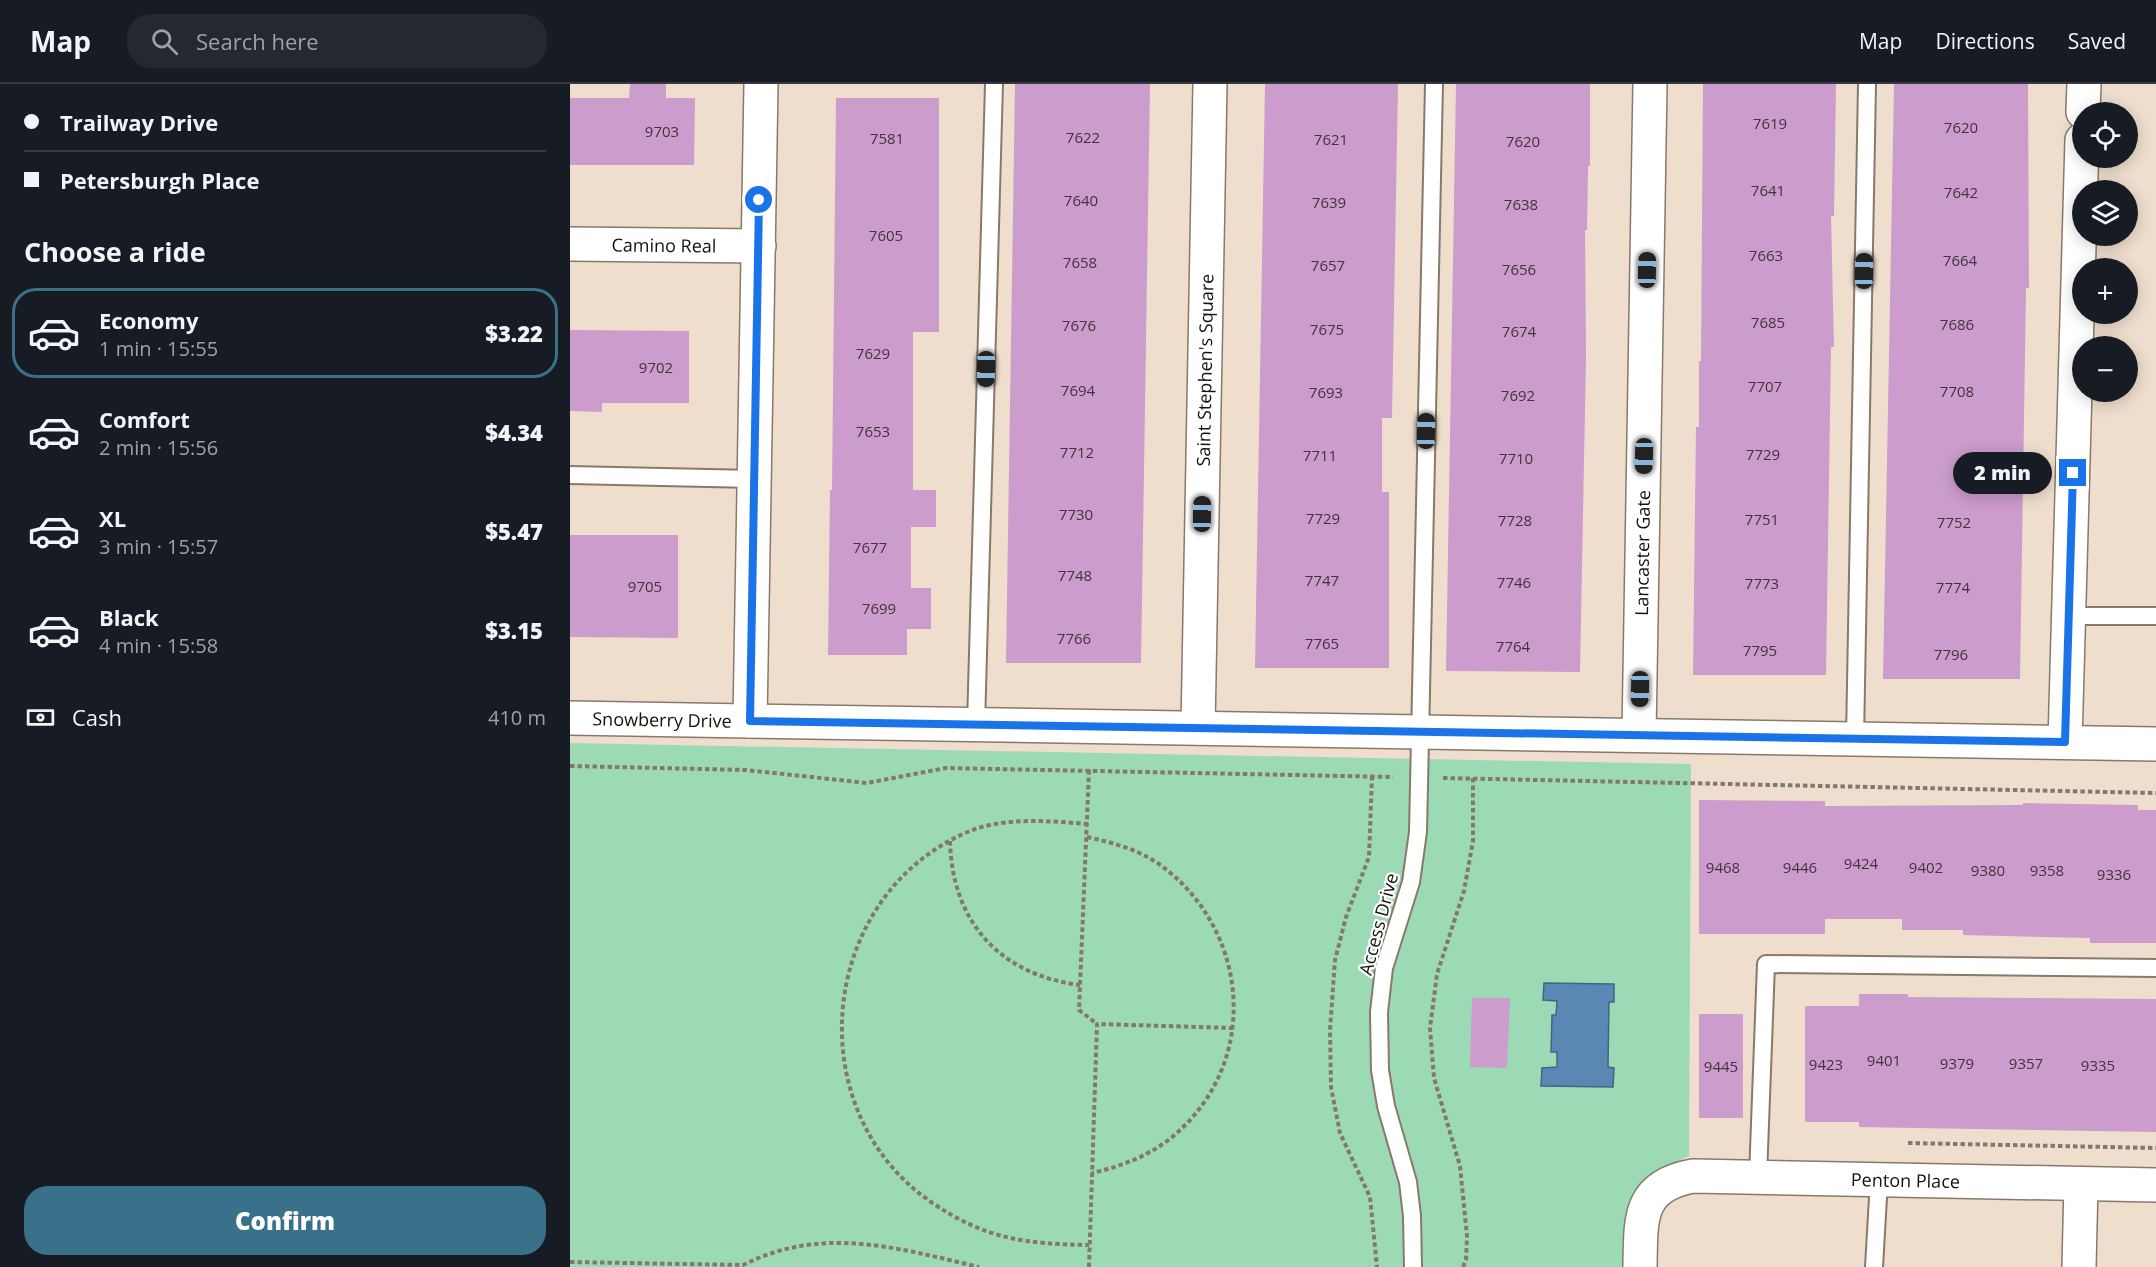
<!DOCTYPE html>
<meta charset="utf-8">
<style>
body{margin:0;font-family:"Open Sans",sans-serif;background:#242831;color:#f1f3f6;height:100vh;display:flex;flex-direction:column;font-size:22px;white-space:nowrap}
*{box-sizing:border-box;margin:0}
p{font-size:20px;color:#9ea1a6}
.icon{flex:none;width:33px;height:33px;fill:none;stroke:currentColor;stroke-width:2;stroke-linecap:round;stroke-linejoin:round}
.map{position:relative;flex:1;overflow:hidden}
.details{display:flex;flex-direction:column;background:#171b24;width:570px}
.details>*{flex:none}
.hud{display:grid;align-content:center;height:132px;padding:0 24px;background:#171b24}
.controls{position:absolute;left:1502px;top:18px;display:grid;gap:12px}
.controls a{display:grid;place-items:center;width:66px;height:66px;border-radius:50%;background:#171b24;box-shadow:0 3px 15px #0003;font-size:30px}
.end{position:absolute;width:27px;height:27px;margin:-14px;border:8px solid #1a73e8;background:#fff;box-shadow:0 0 0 3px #fff}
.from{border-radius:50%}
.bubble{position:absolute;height:42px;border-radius:21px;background:#171b24;box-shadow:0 3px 15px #0003;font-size:20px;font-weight:800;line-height:42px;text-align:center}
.car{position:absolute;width:18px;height:36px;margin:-18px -9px;border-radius:8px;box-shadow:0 0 4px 2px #0007;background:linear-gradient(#222 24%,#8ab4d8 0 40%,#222 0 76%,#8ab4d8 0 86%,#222 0)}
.hud b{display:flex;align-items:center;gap:21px;height:57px;font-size:22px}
.hud b+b{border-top:2px solid #363941}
.hud i{width:15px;height:15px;background:#f1f3f6}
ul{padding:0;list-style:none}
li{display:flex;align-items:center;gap:18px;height:90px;margin:0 12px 9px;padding:0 12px;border:3px solid transparent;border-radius:24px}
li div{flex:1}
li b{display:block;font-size:22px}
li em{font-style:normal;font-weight:800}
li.active{border-color:#39718b}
li>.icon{width:54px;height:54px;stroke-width:1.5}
h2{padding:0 24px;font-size:27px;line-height:72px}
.pay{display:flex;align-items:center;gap:15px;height:66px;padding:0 24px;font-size:22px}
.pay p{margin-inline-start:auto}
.cta{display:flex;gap:12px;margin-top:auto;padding:12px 24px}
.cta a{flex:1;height:69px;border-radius:24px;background:#39718b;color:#fff;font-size:24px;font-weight:800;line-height:69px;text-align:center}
header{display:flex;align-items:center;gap:36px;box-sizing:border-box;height:84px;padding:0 30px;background:#171b24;border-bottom:2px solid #363941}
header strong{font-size:28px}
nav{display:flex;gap:33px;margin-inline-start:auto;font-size:21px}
.search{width:420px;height:54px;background:#242831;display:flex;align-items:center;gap:15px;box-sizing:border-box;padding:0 21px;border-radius:24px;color:#9ea1a6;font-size:22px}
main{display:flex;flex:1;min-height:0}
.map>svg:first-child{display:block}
.green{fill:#9cdab6}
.water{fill:#5a87b4;stroke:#466481;stroke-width:1.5}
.building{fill:#cb9ccc}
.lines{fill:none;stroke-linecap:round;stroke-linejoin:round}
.lane-casing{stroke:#887969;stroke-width:20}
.street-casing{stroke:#887969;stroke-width:36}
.path{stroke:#83786c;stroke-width:4;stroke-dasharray:4.5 3;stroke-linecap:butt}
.lane{stroke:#fff;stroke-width:16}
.street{stroke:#fff;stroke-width:33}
.route{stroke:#1a73e8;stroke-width:8}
.labels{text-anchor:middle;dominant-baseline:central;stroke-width:4.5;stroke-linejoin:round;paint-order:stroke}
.number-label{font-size:15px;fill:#43343b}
.street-label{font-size:18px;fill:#16110b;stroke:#fff}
</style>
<header>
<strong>Map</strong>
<div class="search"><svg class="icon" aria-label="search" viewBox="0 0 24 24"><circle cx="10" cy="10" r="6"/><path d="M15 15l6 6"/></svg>Search here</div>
<nav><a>Map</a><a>Directions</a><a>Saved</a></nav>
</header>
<main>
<section class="details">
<div class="hud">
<b><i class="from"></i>Trailway Drive</b>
<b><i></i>Petersburgh Place</b>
</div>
<h2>Choose a ride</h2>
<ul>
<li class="active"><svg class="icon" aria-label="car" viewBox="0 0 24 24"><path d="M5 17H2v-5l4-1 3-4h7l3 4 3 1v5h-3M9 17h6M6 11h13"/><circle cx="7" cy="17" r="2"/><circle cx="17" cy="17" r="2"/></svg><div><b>Economy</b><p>1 min · 15:55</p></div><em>$3.22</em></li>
<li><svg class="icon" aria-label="car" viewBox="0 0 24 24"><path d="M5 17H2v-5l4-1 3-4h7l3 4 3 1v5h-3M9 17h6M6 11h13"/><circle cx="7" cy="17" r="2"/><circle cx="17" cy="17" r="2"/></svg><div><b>Comfort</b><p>2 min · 15:56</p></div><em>$4.34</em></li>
<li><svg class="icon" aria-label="car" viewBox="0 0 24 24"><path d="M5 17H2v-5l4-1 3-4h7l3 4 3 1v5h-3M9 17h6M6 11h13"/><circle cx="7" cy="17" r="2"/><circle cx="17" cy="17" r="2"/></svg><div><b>XL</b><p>3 min · 15:57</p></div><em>$5.47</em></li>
<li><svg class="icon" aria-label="car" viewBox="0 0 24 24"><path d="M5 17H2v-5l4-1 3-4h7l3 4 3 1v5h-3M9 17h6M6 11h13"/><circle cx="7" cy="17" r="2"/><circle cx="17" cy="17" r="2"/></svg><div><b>Black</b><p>4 min · 15:58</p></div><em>$3.15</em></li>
</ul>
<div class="pay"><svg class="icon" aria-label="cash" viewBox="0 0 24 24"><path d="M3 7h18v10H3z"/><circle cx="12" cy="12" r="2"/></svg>Cash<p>410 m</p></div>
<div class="cta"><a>Confirm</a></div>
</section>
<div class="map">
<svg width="1586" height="1183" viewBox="0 0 1586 1183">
<rect width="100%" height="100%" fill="#efdecd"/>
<path class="green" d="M 0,659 L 1121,680 L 1119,1072 C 1056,1098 1057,1121 1054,1183 L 0,1183 Z"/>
<path class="water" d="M 974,899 L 1044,900 L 1044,918 L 1039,918 L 1038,983 L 1044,984 L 1043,1003 L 971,1002 L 972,984 L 987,983 L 987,968 L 981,968 L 982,931 L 986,931 L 987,917 L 973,916 Z"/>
<path class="building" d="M 60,0 L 96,0 L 96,14 L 125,14 L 124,81 L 0,81 L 0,14 L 59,14 Z
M 445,0 L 580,0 L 571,579 L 436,579 Z
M 695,0 L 828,0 L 822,334 L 812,334 L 812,408 L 819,408 L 819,584 L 685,584 Z
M 886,0 L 1020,0 L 1020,82 L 1018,82 L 1017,146 L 1015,146 L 1016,272 L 1010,588 L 876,587 Z
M 1133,0 L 1266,0 L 1264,132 L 1261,132 L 1264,263 L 1261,263 L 1256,591 L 1123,591 L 1126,343 L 1129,343 L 1129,277 L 1131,277 Z
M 1324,0 L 1458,0 L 1459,204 L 1456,204 L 1450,595 L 1313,595 Z
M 266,14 L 369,14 L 369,248 L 343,248 L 343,406 L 366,406 L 366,443 L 341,443 L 341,504 L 361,504 L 361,545 L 337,545 L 337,571 L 258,571 L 260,406 L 262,406 Z
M 0,246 L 119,247 L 119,319 L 32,319 L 32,328 L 0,327 Z
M 0,451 L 108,451 L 108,554 L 0,553 Z
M 1129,716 L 1255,717 L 1255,722 L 1453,721 L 1453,719 L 1568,721 L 1568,726 L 1586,726 L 1586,859 L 1520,859 L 1520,854 L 1393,851 L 1393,846 L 1332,846 L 1332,835 L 1255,835 L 1255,850 L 1129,850 Z
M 1289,910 L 1338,910 L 1338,913 L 1586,915 L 1586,1048 L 1289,1043 L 1289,1038 L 1235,1038 L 1235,922 L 1289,922 Z
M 902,914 L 940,914 L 937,984 L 900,983 Z
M 1129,930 L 1173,930 L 1173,1034 L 1129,1034 Z"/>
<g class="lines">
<defs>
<path id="lane" d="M 0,391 L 184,395
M 1499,532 L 1586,532
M 406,641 L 424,0
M 1285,655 L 1297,0
M 1188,1093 L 1196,880 L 1586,884
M 843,1183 L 842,1132 L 838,1098 L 816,1022 L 810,986 L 809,928 L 814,884 L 841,798 L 848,748 L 864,0
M 1304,1183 L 1309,1096"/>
<g id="street">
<path d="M 1513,28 L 1514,0"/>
<path id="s1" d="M 0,160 L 189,162"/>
<path id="s2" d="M 0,634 L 1586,660"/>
<path d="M 180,637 L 191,0"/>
<path id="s3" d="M 628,644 L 640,0"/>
<path id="s4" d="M 1069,651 L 1080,0"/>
<path d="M 1495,658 L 1512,56"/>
<path id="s5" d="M 1070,1183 C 1071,1136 1067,1102 1123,1092 L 1586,1101"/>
<path d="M 1509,1183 L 1511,1100"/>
</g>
</defs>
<use href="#lane" class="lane-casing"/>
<use href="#street" class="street-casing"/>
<path class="path" d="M 0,682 L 176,686 L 297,699 L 376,684 L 823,693
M 519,686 L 509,926 L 527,940
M 802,692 L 799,773 L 776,833 L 765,876 L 760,946 L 761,1003 L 770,1049 L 800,1113 L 807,1183
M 873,694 L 1586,709
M 518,740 C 477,737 431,732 393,750 C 247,817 229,1027 361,1118 C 415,1155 455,1160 519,1161
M 517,753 C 544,759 571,766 593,783 C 684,852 689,987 597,1057 C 574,1074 548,1083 522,1089
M 380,757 C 382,838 430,891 510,901
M 1338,1059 L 1586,1064
M 0,1178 L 173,1181 C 253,1141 327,1164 409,1183
M 519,1183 L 527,940 L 663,944
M 893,1183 L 896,1176 L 897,1152 L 890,1082 L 864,994 L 860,944 L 867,890 L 894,807 L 903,757 L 903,694"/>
<use href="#lane" class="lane"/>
<use href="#street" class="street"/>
</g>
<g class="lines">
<path class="route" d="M 189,116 L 180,637 L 1495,658 L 1503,389"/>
</g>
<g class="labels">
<g class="number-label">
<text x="1200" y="39">7619</text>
<text x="1391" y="43">7620</text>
<text x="92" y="47">9703</text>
<text x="513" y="53">7622</text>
<text x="317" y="54">7581</text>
<text x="761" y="55">7621</text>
<text x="953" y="57">7620</text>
<text x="1198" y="106">7641</text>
<text x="1391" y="108">7642</text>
<text x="511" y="116">7640</text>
<text x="759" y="118">7639</text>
<text x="951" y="120">7638</text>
<text x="316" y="151">7605</text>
<text x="1196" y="171">7663</text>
<text x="1390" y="176">7664</text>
<text x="510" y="178">7658</text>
<text x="758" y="181">7657</text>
<text x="949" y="185">7656</text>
<text x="1198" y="238">7685</text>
<text x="1387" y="240">7686</text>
<text x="509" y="241">7676</text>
<text x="757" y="245">7675</text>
<text x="949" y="247">7674</text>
<text x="303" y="269">7629</text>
<text x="86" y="283">9702</text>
<text x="1195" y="302">7707</text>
<text x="508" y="306">7694</text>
<text x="1387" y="307">7708</text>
<text x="756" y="308">7693</text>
<text x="948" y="311">7692</text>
<text x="303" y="347">7653</text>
<text x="507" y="368">7712</text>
<text x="1193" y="370">7729</text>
<text x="750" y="371">7711</text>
<text x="946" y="374">7710</text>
<text x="506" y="430">7730</text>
<text x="753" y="434">7729</text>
<text x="1192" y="435">7751</text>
<text x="945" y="436">7728</text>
<text x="1384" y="438">7752</text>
<text x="300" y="463">7677</text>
<text x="505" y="491">7748</text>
<text x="752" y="496">7747</text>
<text x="944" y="498">7746</text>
<text x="1192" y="499">7773</text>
<text x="75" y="502">9705</text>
<text x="1383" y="503">7774</text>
<text x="309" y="524">7699</text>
<text x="504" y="554">7766</text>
<text x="752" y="559">7765</text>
<text x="943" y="562">7764</text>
<text x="1190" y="566">7795</text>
<text x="1381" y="570">7796</text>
<text x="1291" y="779">9424</text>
<text x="1153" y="783">9468</text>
<text x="1230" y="783">9446</text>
<text x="1356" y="783">9402</text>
<text x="1418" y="786">9380</text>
<text x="1477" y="786">9358</text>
<text x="1544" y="790">9336</text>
<text x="1314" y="976">9401</text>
<text x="1387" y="979">9379</text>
<text x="1456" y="979">9357</text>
<text x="1256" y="980">9423</text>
<text x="1528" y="981">9335</text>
<text x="1151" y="982">9445</text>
</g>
<g class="street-label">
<text stroke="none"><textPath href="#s1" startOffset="94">Camino Real</textPath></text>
<text stroke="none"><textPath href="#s3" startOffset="358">Saint Stephen's Square</textPath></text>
<text stroke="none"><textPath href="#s4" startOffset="182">Lancaster Gate</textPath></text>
<text stroke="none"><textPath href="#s2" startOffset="92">Snowberry Drive</textPath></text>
<text transform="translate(808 840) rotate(-75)">Access Drive</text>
<text stroke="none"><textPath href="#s5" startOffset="332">Penton Place</textPath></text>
</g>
</g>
</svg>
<div class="controls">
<a><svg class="icon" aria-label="locate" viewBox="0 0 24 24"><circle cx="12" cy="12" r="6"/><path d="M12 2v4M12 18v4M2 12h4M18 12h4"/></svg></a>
<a><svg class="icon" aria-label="layers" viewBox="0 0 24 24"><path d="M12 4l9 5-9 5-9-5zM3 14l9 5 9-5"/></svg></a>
<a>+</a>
<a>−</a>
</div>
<i class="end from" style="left:189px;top:116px"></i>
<i class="end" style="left:1503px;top:389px"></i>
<div class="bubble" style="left:1383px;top:368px;width:99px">2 min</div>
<i class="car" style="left:1077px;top:186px;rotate:1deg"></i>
<i class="car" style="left:1294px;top:187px;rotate:1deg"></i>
<i class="car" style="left:416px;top:285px;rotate:181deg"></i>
<i class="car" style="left:856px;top:347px;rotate:1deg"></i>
<i class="car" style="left:1074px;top:372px;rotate:181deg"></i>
<i class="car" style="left:632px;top:430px;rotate:1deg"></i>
<i class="car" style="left:1070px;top:605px;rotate:181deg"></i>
</div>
</main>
